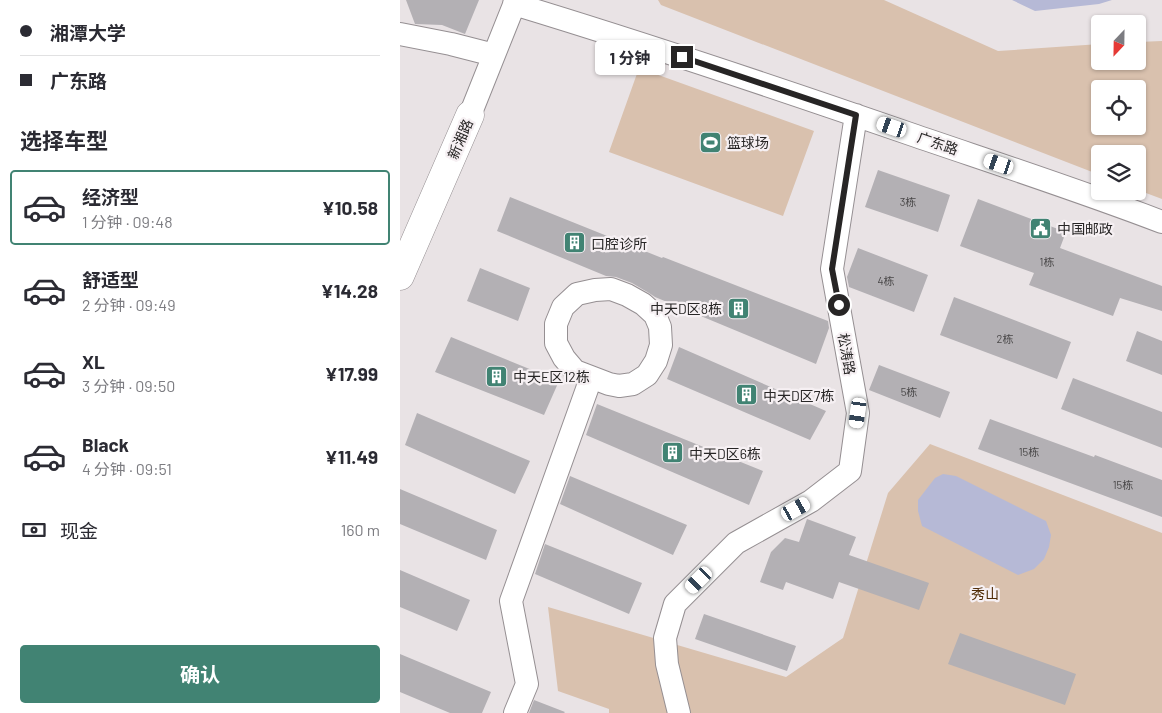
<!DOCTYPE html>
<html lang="zh">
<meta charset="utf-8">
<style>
body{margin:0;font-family:Barlow,"Noto Sans SC",sans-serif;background:#f7f7f7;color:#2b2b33;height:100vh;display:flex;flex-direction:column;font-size:19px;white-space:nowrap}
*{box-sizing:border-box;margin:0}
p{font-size:16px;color:#7c7c81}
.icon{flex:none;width:28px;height:28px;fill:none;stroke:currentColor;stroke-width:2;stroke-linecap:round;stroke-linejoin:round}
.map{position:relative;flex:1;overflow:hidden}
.drawer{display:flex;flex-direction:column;background:#fff;width:400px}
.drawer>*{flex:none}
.top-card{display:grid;align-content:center;height:110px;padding:0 20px;background:#fff}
.needle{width:32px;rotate:202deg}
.buttons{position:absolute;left:691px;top:15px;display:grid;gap:10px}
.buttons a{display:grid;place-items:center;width:55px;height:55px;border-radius:5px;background:#fff;box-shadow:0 1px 4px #0004;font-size:25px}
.end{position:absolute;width:22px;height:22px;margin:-11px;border:6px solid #272525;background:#fff;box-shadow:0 0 0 2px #fff}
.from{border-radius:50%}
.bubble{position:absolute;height:35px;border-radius:5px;background:#fff;box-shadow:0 1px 4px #0004;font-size:16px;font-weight:700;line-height:35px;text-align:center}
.car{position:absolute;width:15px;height:30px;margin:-15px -8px;border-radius:6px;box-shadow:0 0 4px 1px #0007;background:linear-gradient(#fff 24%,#345 0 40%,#fff 0 76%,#345 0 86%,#fff 0)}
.top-card b{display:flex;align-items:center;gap:18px;height:48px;font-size:19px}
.top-card b+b{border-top:1px solid #e1e1e2}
.top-card i{width:12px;height:12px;background:#2b2b33}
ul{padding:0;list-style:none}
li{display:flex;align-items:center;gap:15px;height:75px;margin:0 10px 8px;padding:0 10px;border:2px solid transparent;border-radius:5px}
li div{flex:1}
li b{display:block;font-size:19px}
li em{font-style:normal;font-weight:700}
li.selected{border-color:#418373}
li>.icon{width:45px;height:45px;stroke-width:1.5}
h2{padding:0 20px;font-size:22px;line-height:60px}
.pay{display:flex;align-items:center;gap:12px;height:55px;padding:0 20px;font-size:19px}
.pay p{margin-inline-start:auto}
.cta{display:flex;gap:10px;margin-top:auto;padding:10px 20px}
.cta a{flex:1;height:58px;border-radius:5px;background:#418373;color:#fff;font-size:20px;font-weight:700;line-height:58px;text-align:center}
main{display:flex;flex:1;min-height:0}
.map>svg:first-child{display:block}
.green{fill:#d9c1ae;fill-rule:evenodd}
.water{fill:#b6b9d6}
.building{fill:#b3b0b4}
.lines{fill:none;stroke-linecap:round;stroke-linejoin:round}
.minor-casing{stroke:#958f92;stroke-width:24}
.major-casing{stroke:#958f92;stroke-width:29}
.minor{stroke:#fff;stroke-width:22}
.major{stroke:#fff;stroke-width:28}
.route{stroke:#272525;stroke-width:6}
.labels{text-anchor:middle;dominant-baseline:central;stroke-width:4.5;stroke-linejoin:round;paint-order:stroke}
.number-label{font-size:11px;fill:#4a4849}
.street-label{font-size:14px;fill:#272525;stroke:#f6f0f3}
.poi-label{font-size:14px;fill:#272525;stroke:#f6f0f3;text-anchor:start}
.park-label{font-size:14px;fill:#4f2b06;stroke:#f6f0f3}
</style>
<main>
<section class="drawer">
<div class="top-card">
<b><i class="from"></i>湘潭大学</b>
<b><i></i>广东路</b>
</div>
<h2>选择车型</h2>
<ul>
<li class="selected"><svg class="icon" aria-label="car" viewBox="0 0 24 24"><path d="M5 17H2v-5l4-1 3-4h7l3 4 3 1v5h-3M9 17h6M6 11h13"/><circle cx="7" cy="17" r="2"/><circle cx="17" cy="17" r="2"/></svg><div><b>经济型</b><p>1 分钟 · 09:48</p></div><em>¥10.58</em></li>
<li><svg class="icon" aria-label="car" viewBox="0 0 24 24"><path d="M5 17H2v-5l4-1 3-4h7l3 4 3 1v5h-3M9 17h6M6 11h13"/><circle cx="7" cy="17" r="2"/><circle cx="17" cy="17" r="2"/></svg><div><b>舒适型</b><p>2 分钟 · 09:49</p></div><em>¥14.28</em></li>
<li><svg class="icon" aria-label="car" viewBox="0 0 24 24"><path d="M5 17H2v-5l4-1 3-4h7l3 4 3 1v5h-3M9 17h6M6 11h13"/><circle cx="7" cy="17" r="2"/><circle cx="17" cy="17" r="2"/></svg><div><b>XL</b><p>3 分钟 · 09:50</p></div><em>¥17.99</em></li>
<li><svg class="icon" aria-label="car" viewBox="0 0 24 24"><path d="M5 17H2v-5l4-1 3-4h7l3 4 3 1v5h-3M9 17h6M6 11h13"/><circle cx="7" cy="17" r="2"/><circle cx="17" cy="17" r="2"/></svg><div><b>Black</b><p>4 分钟 · 09:51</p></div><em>¥11.49</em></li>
</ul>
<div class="pay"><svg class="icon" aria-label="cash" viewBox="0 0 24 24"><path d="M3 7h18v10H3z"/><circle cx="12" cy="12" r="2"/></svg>现金<p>160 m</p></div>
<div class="cta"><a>确认</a></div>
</section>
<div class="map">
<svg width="762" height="713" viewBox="0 0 762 713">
<rect width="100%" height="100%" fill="#e9e3e5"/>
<path class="green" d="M 258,0 L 484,0 L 598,51 L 700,44 L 700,61 L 738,61 L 738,42 L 762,41 L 762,199 L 738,190 L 738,154 L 700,154 L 700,175 L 261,5 ZM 700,89 L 738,89 L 738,126 L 700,126 Z
M 239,68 L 414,131 L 383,216 L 209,152 Z
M 530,444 L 762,533 L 762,713 L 209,713 L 209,709 L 158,691 L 148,607 L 386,677 L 443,638 L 488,493 Z"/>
<path class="water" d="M 612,0 L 712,0 L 699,4 L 635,11 Z
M 543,474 L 556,476 L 646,521 L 651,535 L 649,547 L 644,559 L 634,569 L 618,575 L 522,526 L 518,511 L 518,500 L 535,478 Z"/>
<path class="building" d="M 6,0 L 79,0 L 65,34 L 42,25 L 15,24 Z
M 478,170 L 550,195 L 538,232 L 465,207 Z
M 110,197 L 262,258 L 263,257 L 428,321 L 429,328 L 416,364 L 255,297 L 249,293 L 232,283 L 216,277 L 206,276 L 97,231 Z
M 578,199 L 666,232 L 660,248 L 762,286 L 762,311 L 720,298 L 713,316 L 629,285 L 634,273 L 560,246 Z
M 458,248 L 528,275 L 514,312 L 449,287 L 447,277 Z
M 80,268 L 130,288 L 118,321 L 67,301 Z
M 554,297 L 671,342 L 657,379 L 540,335 Z
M 737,331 L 762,341 L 762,375 L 726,361 Z
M 51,337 L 159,381 L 144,415 L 35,372 Z
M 279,347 L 426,411 L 410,440 L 267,379 Z
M 479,365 L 550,392 L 540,418 L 469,390 Z
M 673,378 L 762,412 L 762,448 L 661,409 Z
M 197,404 L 363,471 L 349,505 L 186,435 Z
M 17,413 L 130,461 L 115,494 L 5,445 Z
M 590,419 L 694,457 L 695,455 L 762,480 L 762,517 L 578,449 Z
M 170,476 L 287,525 L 273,555 L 160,504 Z
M 0,489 L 97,530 L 86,560 L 0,524 Z
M 407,519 L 456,537 L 449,555 L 529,583 L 519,610 L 439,582 L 433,599 L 386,582 L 383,590 L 360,582 L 371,552 L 385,538 L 399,542 Z
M 145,544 L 242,583 L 229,614 L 135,574 Z
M 0,570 L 70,600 L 57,631 L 0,607 Z
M 304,614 L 396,646 L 387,671 L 295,639 Z
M 560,633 L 676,674 L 665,705 L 548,664 Z
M 0,654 L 91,692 L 82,713 L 50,713 L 0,692 Z
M 134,700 L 165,712 L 164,713 L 129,713 Z"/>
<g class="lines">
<defs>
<path id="minor" d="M 114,4 C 249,45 383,90 516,136 C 598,164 681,191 762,222
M 0,34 L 51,44 L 94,55
M 70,115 L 116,0
M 211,289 L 227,295 L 243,304 L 255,315 L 260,327 L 261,345 L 256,361 L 247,375 L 233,384 L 219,386 L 209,384 L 175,371 L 164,358 L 156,343 L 156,324 L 163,307 L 177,294 L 195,290 Z
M 115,713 L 127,684 L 111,601 L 191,378
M 279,713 L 267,664 L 265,638 L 275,604 L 336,543 L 411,501 L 450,471 L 458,413 L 432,269 L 456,115"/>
<path id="major" d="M 0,276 L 70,115"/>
</defs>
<use href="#minor" class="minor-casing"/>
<use href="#major" class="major-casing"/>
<use href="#minor" class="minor"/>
<use href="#major" class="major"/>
</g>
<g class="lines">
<path class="route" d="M 282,57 L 456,115 L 432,269 L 439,305"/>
</g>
<defs>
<symbol id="stadium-square" viewBox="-11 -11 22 22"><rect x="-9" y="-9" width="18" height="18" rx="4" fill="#418373" stroke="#f6f0f3"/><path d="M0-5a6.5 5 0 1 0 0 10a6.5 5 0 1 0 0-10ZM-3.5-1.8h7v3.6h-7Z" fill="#fff"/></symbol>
<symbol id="civic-square" viewBox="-11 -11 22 22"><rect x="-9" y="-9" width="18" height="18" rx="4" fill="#418373" stroke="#f6f0f3"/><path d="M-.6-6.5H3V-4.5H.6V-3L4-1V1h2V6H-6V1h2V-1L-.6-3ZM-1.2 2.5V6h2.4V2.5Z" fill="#fff"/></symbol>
<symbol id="building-square" viewBox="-11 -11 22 22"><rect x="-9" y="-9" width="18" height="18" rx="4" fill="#418373" stroke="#f6f0f3"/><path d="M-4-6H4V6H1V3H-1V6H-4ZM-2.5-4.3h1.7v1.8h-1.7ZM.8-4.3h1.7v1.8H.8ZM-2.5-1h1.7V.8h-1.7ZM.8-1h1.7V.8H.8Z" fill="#fff"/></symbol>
</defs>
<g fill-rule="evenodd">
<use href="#stadium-square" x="298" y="130" width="25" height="25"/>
<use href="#civic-square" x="628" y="216" width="25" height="25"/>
<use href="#building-square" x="162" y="230" width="25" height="25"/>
<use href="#building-square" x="326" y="296" width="25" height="25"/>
<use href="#building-square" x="84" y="364" width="25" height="25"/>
<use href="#building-square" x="334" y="382" width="25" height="25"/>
<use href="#building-square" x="260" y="440" width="25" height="25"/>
</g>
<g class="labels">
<g class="number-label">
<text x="508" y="201">3栋</text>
<text x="647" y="261">1栋</text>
<text x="486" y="280">4栋</text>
<text x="605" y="338">2栋</text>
<text x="509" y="391">5栋</text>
<text x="629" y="451">15栋</text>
<text x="723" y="484">15栋</text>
</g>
<g class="street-label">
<text transform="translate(60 139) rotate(-67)">新湘路</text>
<text transform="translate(538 143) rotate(19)">广东路</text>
<text transform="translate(447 354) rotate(80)">松涛路</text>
</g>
<g class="poi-label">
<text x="327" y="142">篮球场</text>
<text x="657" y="228">中国邮政</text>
<text x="191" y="243">口腔诊所</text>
<text x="322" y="308" text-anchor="end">中天D区8栋</text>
<text x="113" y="376">中天E区12栋</text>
<text x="363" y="395">中天D区7栋</text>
<text x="289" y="453">中天D区6栋</text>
</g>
<g class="park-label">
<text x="585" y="593">秀山</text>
</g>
</g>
</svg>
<div class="buttons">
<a><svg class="needle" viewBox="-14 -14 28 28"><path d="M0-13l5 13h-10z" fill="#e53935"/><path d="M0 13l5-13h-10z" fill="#7c7c81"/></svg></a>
<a><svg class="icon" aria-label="locate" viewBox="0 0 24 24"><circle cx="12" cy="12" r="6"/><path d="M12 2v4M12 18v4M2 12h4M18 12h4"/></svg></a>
<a><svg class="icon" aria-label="layers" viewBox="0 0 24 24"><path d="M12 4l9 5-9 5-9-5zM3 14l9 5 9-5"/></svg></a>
</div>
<i class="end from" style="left:439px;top:305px"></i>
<i class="end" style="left:282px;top:57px"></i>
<div class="bubble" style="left:195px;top:40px;width:70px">1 分钟</div>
<i class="car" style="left:492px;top:127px;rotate:289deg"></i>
<i class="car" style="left:599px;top:164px;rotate:289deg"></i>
<i class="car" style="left:458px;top:413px;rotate:188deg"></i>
<i class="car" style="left:396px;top:509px;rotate:61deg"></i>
<i class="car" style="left:299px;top:580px;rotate:225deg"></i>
</div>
</main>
